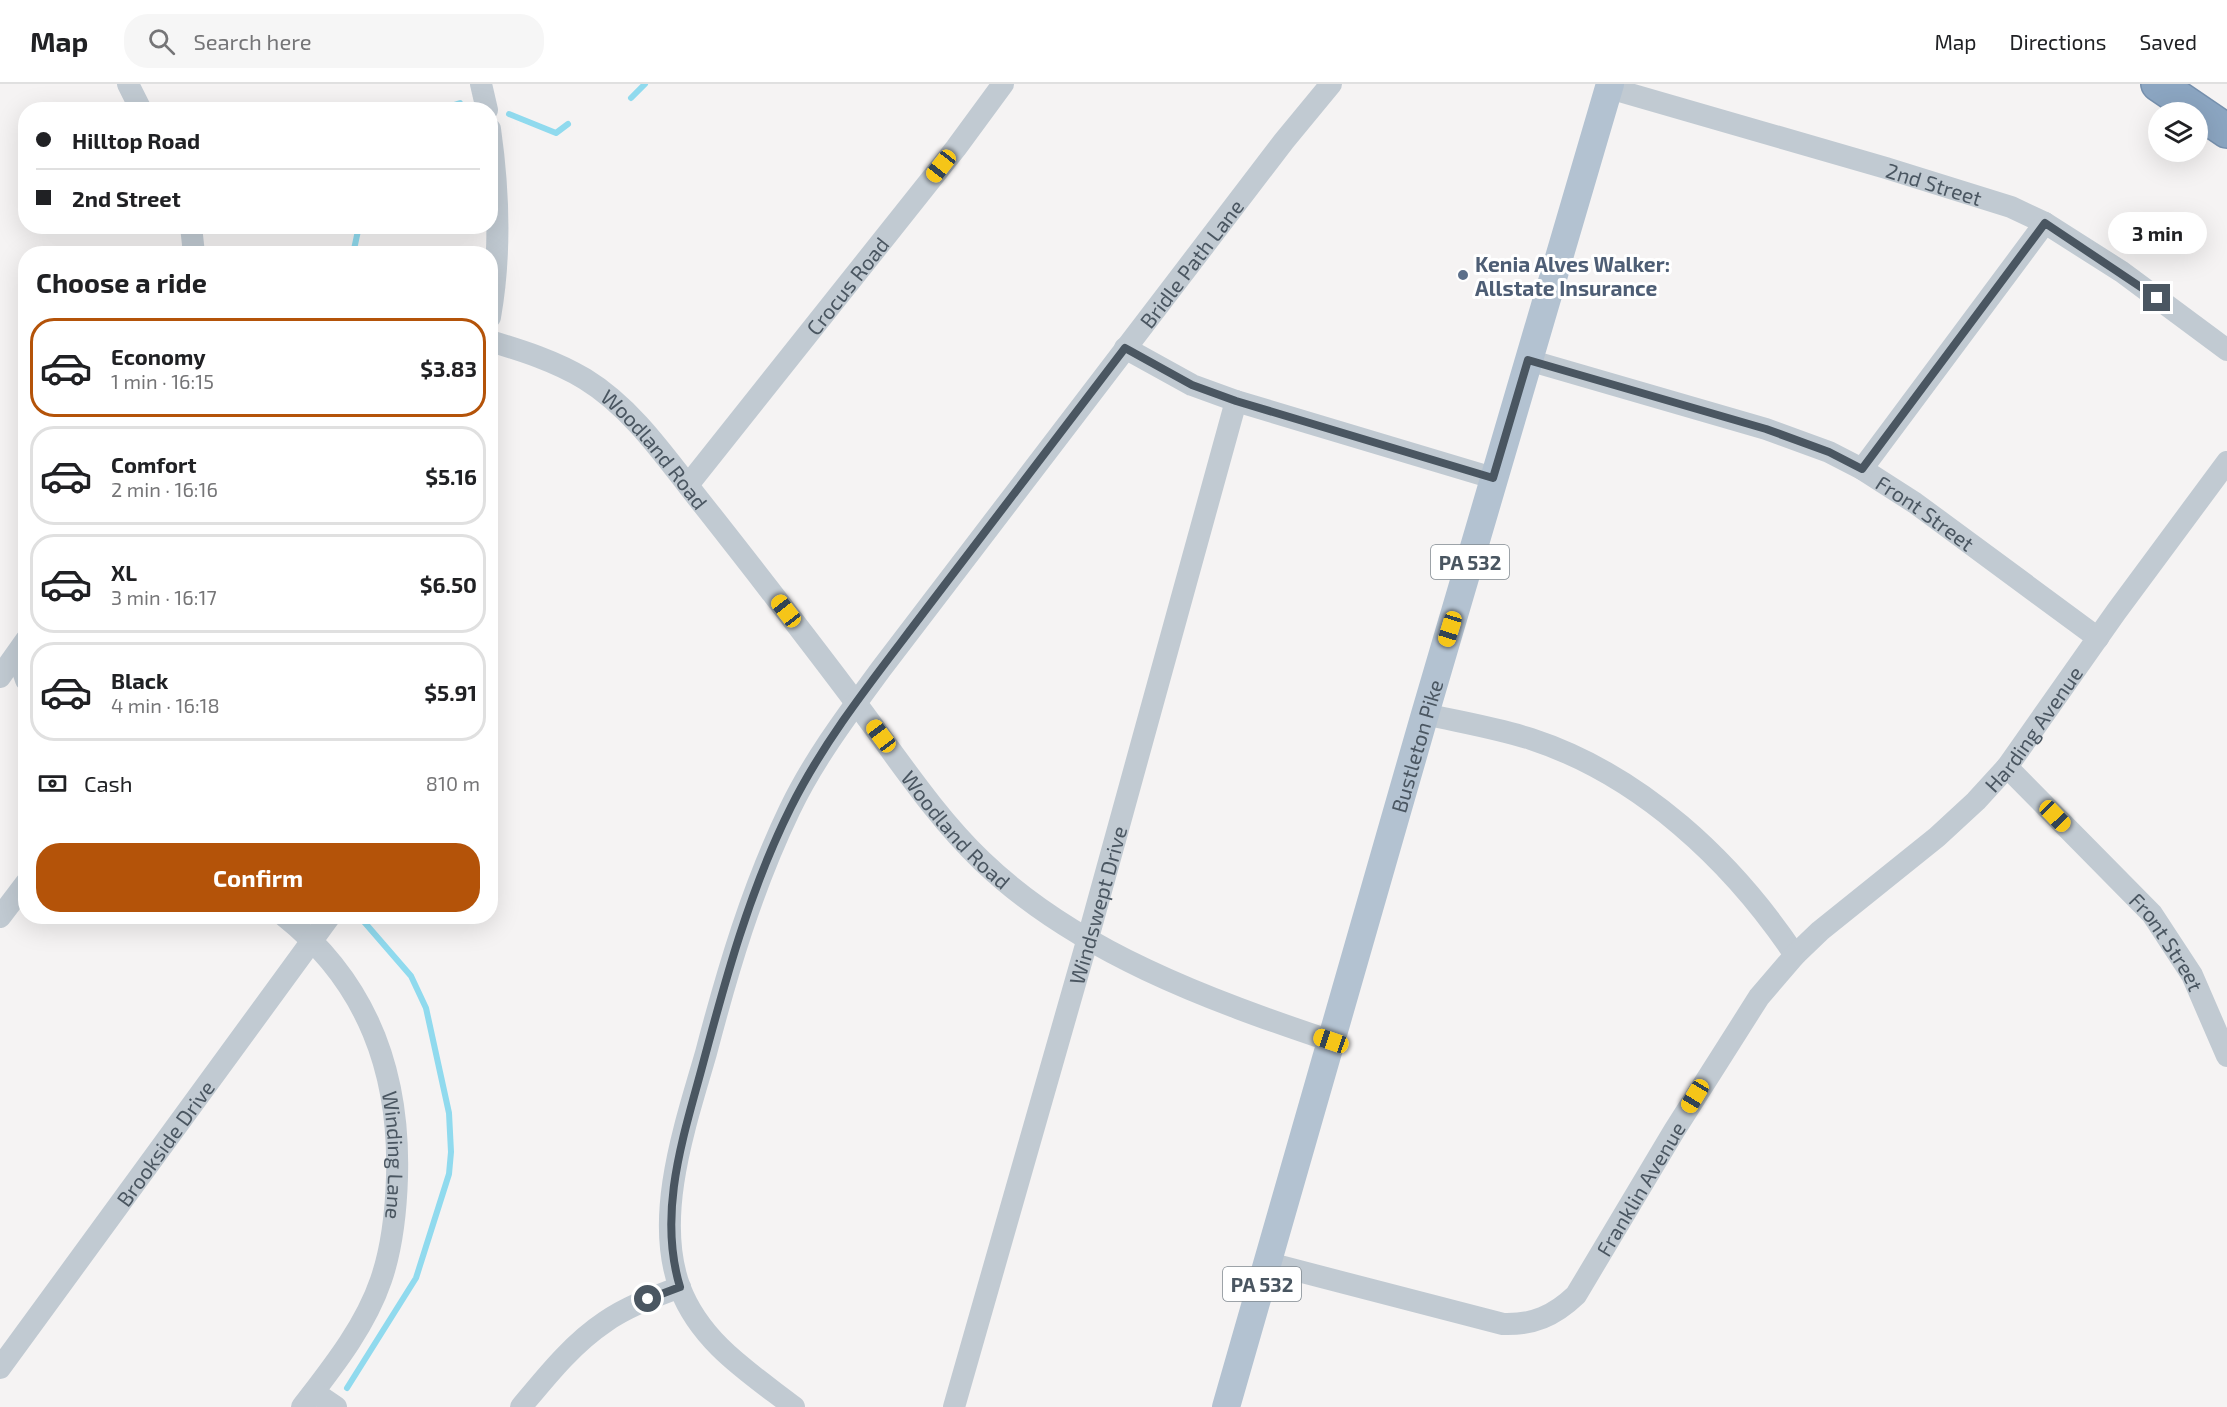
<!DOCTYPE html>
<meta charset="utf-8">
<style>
body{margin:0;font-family:"Exo 2",sans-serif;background:#f6f6f6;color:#202124;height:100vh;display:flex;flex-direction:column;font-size:22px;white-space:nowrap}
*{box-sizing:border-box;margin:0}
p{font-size:20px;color:#757577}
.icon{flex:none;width:33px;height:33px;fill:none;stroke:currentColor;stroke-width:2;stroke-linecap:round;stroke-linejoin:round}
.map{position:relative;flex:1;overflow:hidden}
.side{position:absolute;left:18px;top:162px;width:480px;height:678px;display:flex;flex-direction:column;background:#fff;border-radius:24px;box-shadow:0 6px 24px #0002}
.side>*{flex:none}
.top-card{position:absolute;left:18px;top:18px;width:480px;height:132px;border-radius:24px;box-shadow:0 6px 24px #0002;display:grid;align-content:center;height:132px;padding:0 18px;background:#fff}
.tools{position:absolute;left:2148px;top:18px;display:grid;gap:12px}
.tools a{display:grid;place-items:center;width:60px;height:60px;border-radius:50%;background:#fff;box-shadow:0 6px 24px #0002;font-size:30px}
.end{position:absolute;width:27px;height:27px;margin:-14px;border:8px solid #4a5661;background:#fff;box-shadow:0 0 0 3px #fff}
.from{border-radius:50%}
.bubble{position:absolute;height:42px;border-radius:21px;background:#fff;box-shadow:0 6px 24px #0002;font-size:20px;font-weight:700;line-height:42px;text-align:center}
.car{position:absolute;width:18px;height:36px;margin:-18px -9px;border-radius:8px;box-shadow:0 0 4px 2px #0007;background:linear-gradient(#f5c518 24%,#345 0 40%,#f5c518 0 76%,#345 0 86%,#f5c518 0)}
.top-card b{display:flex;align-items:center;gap:21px;height:57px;font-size:22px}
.top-card b+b{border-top:2px solid #e0e0e0}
.top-card i{width:15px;height:15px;background:#202124}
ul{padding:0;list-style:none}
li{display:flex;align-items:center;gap:18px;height:99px;margin:0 12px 9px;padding:0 6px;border:3px solid #e0e0e0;border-radius:24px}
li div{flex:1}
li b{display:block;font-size:22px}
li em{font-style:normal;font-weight:700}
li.selected{border-color:#b45309}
li>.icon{width:54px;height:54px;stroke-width:1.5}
h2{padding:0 18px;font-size:27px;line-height:72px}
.pay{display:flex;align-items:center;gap:15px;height:66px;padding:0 18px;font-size:22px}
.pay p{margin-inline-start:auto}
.cta{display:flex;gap:12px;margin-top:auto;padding:12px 18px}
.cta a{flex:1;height:69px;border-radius:24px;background:#b45309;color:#fff;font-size:24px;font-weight:700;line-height:69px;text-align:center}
header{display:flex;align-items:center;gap:36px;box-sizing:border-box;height:84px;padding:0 30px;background:#fff;border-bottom:2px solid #e0e0e0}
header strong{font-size:28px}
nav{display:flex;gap:33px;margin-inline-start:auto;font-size:21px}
.search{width:420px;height:54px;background:#f6f6f6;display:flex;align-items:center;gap:15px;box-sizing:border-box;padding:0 21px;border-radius:24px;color:#757577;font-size:22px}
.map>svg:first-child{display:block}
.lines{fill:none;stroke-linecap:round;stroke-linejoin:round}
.stream{stroke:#90daee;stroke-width:6}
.highway-casing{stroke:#7690ad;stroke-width:36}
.minor{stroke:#c1cad2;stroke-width:22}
.major{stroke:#b3c2d1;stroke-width:28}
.highway{stroke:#8ba5c1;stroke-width:33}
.route{stroke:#4a5661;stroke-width:8}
.service-dot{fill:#5c6f8a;stroke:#fff;stroke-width:2}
.labels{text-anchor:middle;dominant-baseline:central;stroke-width:6;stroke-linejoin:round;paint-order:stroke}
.shield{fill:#fff;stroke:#808990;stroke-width:1.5}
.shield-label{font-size:20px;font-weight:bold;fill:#4a5661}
.street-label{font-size:21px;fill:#4a5661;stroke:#fff}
.service-label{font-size:21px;font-weight:bold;fill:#4e5e75;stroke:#fff;text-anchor:start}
</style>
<header>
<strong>Map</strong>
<div class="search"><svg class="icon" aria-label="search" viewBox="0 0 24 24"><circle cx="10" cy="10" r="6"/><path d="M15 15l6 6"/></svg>Search here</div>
<nav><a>Map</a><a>Directions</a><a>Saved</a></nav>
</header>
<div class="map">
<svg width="2227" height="1323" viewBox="0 0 2227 1323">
<rect width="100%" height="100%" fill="#f5f3f3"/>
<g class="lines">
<path class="stream" d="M 631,14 L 645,0
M 439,26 L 460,19
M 509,30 L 556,49 L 568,40
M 353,170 L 359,142
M 347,1304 L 416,1194 L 449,1090 L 451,1068 L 449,1029 L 426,924 L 411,892 L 359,832"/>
<defs>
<path id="highway" d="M 2158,0 L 2227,47"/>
</defs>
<use href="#highway" class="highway-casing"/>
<g class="minor">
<path d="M 128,0 L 141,26"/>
<path d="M 481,0 L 487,26"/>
<path id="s1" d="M 1609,4 L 1886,84 L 2011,123 L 2045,139 L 2122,188 L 2227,266"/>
<path d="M 490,45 C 499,108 501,171 490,233"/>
<path d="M 191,142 L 194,170"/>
<path id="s2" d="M 490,257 C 523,267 555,277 585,295 C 634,325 668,377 704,422 C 756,488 808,555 859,623 C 898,675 935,732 982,777 C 1077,868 1209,916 1331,957"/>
<path d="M 1125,264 L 1192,301 L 1236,317 L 1493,394"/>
<path id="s3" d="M 1528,276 L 1766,345 L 1829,368 L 1862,385 L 1915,419 L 2098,554"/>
<path d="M 1862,385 L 2045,139"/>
<path id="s4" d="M 688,401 L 956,64 L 1003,0"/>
<path d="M 17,570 L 26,596"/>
<path d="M 0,593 L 26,556"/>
<path d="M 1425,630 C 1460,638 1497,644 1531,655 C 1641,691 1732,777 1795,871"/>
<path id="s5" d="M 2007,683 L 2152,830 L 2192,891 L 2227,972"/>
<path id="s6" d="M 284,832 C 368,899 400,988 397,1093 C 396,1127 392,1164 381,1196 C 365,1243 332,1284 302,1323"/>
<path d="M 0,833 L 26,799"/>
<path id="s7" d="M 1268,1179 L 1503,1240 C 1533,1241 1554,1232 1576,1211 L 1674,1047 L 1759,913 L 1795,871 L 1820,847 L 1937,753 L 1976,717 L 2007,683 L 2116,528 L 2227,378"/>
<path id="s8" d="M 0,1284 L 330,832"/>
<path d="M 314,1308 L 336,1323"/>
<path d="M 521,1323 C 546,1293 572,1260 605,1238 C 628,1222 654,1213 680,1203"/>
<path id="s9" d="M 794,1323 C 750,1289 701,1259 680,1204 C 653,1132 686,1039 706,969 C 728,885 752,804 790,725 C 814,675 848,630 881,585 L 1284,57 L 1331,0"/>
<path id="s10" d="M 954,1323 L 1088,854 L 1236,317"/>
</g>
<path class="major" id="s11" d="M 1226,1323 L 1425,630 L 1610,0"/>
<use href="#highway" class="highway"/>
</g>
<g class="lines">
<path class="route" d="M 648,1215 L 680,1203 C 658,1130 682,1057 701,987 C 725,897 749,807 791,723 C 827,651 879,588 927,524 C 993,437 1059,351 1125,264 L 1192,301 L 1236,317 L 1493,394 L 1528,276 L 1766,345 L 1829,368 L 1862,385 L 2045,139 L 2157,214"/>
</g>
<circle class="service-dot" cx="1463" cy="191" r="6"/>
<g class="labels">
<g class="shield">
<rect x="1431" y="461" width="78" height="34" rx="4.5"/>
<rect x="1223" y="1183" width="78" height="34" rx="4.5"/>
</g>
<g class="shield-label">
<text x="1470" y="478">PA 532</text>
<text x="1262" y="1200">PA 532</text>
</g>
<g class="street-label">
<text stroke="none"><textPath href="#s1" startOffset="339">2nd Street</textPath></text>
<text stroke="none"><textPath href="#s9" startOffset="1344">Bridle Path Lane</textPath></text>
<text stroke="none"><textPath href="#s4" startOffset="255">Crocus Road</textPath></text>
<text stroke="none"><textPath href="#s2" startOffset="202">Woodland Road</textPath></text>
<text stroke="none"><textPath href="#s3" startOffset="429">Front Street</textPath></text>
<text stroke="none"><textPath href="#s7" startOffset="1059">Harding Avenue</textPath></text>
<text stroke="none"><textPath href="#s11" startOffset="688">Bustleton Pike</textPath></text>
<text stroke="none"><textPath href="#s2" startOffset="688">Woodland Road</textPath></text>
<text stroke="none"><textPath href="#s10" startOffset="522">Windswept Drive</textPath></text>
<text stroke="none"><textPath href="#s5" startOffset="238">Front Street</textPath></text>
<text stroke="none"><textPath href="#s8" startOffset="279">Brookside Drive</textPath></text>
<text stroke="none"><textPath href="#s6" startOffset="274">Winding Lane</textPath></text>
<text stroke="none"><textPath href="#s7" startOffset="448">Franklin Avenue</textPath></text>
</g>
<g class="service-label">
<text x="1475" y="179">Kenia Alves Walker:<tspan x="1475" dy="24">Allstate Insurance</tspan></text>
</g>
</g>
</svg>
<div class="tools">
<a><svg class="icon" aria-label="layers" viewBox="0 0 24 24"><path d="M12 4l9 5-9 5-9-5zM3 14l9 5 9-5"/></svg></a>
</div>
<i class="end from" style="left:648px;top:1215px"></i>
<i class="end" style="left:2157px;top:214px"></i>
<div class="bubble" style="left:2108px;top:128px;width:99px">3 min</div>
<i class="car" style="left:941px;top:82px;rotate:218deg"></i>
<i class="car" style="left:786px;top:527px;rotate:322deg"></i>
<i class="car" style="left:1450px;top:545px;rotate:197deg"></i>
<i class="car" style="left:881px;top:652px;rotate:323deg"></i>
<i class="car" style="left:2055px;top:732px;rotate:136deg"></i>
<i class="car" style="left:1331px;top:957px;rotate:289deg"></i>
<i class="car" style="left:1695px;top:1012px;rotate:211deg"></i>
<div class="top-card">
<b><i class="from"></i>Hilltop Road</b>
<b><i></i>2nd Street</b>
</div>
<section class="side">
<h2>Choose a ride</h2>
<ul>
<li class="selected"><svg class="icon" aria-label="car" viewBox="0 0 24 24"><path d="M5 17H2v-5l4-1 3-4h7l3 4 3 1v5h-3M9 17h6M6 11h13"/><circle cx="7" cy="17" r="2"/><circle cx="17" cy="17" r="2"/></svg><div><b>Economy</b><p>1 min · 16:15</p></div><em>$3.83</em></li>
<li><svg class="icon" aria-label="car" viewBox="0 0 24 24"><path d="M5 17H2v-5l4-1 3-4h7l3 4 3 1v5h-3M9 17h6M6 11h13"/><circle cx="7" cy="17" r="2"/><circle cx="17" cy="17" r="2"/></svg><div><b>Comfort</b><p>2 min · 16:16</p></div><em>$5.16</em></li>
<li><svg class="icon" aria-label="car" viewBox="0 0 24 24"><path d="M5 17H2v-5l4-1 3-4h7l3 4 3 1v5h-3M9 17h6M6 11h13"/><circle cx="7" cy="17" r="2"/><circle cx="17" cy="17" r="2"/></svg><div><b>XL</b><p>3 min · 16:17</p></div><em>$6.50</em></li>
<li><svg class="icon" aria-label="car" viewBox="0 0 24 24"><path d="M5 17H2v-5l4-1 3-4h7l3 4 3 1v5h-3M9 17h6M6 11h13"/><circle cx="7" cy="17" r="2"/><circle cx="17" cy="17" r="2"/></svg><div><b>Black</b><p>4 min · 16:18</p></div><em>$5.91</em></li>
</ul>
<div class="pay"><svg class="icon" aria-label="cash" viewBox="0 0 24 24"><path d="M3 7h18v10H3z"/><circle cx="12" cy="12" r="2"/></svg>Cash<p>810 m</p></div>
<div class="cta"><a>Confirm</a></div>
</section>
</div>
